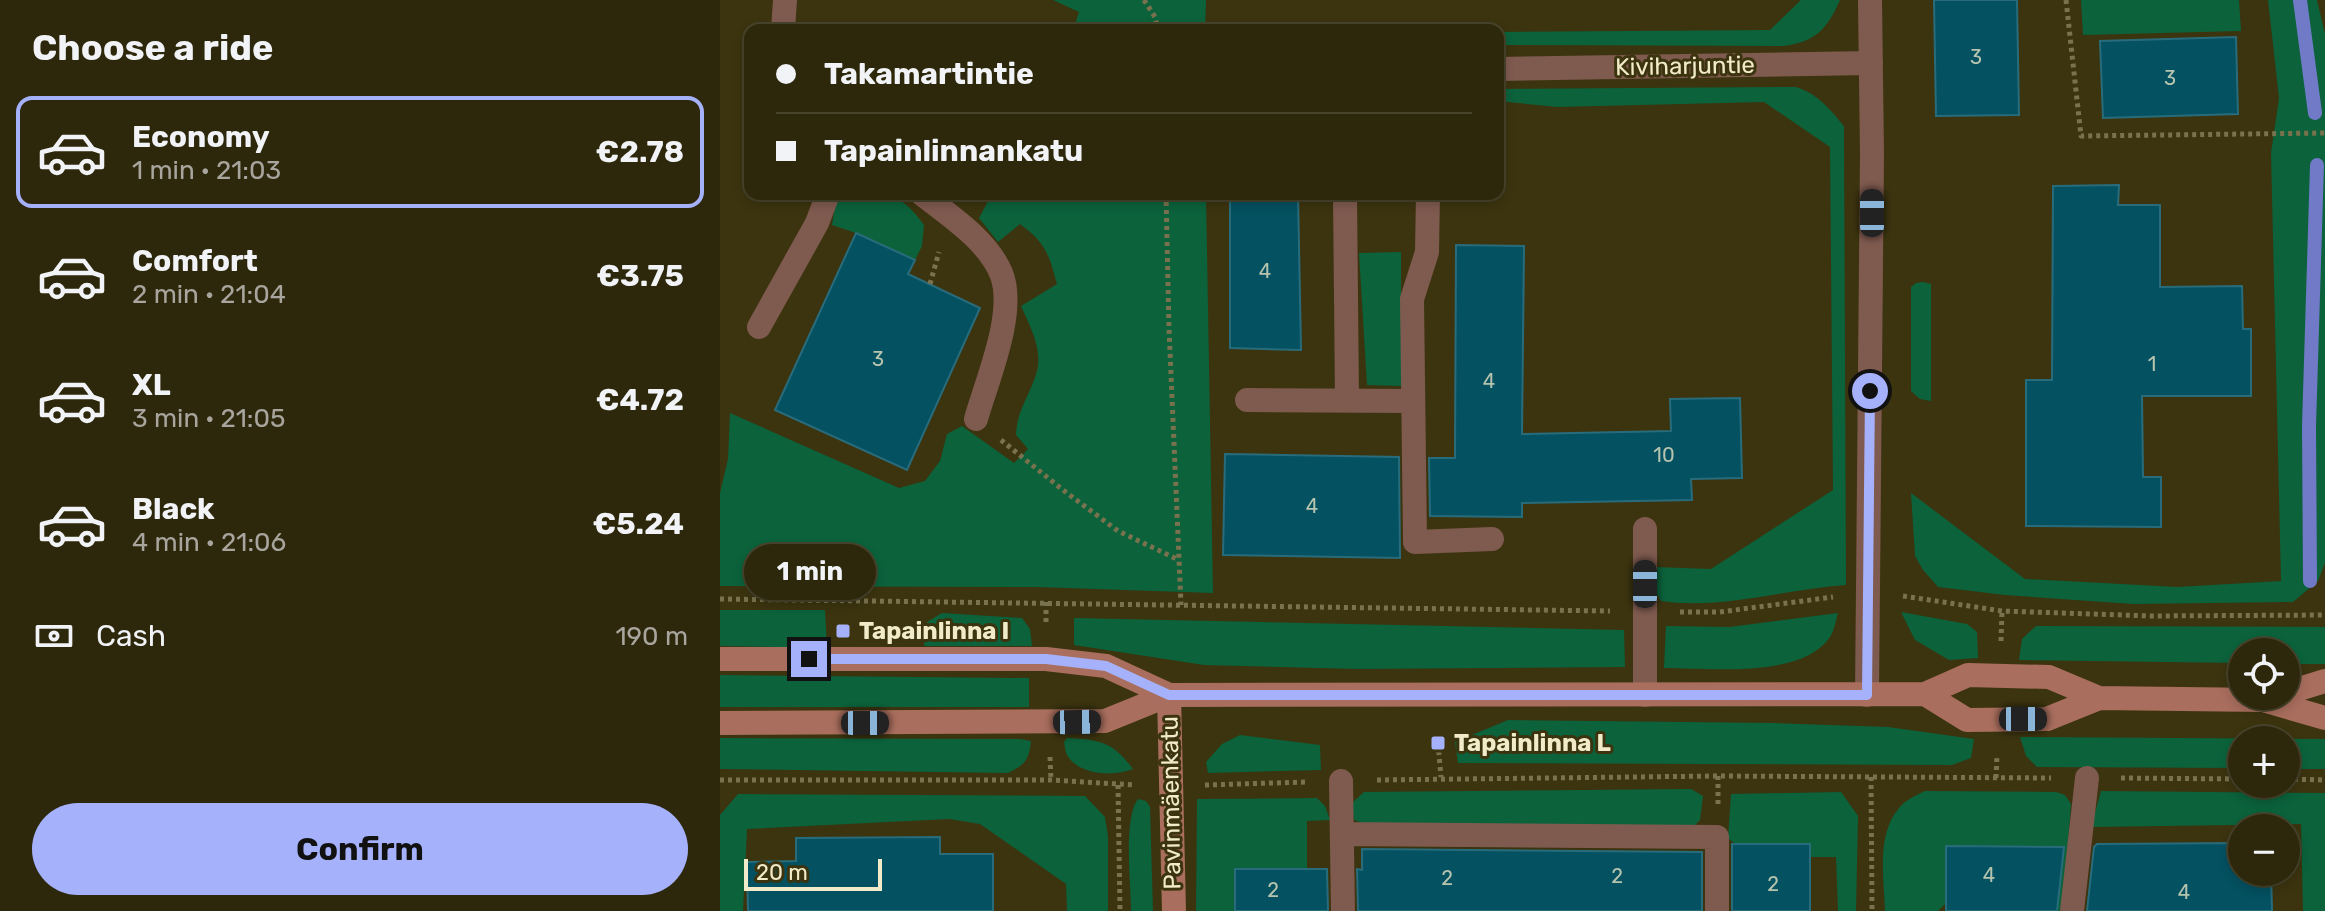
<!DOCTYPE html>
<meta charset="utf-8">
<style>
body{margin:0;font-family:Rubik,sans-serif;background:#352f14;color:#f1f3f6;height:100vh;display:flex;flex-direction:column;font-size:30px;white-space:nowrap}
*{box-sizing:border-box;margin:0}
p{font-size:26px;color:#a7a59d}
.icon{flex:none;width:44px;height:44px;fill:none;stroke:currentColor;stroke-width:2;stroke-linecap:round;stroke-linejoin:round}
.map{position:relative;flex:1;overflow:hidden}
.panel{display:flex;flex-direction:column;background:#2d270b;width:720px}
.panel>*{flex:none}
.hud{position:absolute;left:24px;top:24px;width:760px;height:176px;border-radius:16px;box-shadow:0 4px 12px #0003,0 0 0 2px #48442c;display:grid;align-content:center;height:176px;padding:0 32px;background:#2d270b}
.buttons{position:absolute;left:1508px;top:638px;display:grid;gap:16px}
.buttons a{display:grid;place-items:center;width:72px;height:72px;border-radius:50%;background:#2d270b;box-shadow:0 4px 12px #0003,0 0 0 2px #48442c;font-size:40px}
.scale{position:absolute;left:24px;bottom:20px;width:138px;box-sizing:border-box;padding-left:8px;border:4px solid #f2ebc9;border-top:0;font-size:22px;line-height:28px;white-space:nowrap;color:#f2ebc9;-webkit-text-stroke:6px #3c340f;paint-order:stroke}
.end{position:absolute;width:36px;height:36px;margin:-18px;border:10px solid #a6b1fc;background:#111;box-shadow:0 0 0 4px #111}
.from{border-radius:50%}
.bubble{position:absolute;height:56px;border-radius:28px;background:#2d270b;box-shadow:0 4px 12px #0003,0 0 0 2px #48442c;font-size:26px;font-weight:700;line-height:56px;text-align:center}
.car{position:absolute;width:24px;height:48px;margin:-24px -12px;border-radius:10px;box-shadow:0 0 6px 2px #0007;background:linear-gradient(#222 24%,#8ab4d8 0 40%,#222 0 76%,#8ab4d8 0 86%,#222 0)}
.hud b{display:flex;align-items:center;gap:28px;height:76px;font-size:30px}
.hud b+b{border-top:2px solid #48442c}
.hud i{width:20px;height:20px;background:#f1f3f6}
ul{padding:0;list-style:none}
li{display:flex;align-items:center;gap:24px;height:112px;margin:0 16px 12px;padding:0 16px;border:4px solid transparent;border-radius:16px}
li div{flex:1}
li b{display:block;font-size:30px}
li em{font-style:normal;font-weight:700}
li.on{border-color:#a6b1fc}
li>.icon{width:72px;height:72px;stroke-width:1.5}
h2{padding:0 32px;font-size:36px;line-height:96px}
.pay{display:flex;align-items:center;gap:20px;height:88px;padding:0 32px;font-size:30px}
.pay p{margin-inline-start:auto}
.primary-button{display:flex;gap:16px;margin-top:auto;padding:16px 32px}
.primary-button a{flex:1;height:92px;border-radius:48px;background:#a6b1fc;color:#111;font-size:32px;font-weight:700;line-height:92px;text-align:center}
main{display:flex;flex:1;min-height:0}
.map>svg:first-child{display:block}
.green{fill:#0b623b}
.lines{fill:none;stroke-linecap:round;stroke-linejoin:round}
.stream{stroke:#707ac7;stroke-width:14}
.building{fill:#045161;stroke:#286c7c;stroke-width:2}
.path{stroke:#79724e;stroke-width:5;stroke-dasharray:4 4;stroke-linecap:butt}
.lane{stroke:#7f5a4f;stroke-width:24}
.street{stroke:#7f5a4f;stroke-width:24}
.secondary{stroke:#a96e5d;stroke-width:24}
.route{stroke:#a6b1fc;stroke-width:10}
.poi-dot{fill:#a6b1fc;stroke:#3c340f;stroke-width:3}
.labels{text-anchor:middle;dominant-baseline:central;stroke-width:6;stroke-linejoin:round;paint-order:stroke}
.number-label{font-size:20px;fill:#b6c4af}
.street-label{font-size:24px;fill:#f2ebc9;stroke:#3c340f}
.poi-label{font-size:24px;font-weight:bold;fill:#f2ebc9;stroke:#3c340f;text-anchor:start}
</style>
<main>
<section class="panel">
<h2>Choose a ride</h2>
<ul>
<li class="on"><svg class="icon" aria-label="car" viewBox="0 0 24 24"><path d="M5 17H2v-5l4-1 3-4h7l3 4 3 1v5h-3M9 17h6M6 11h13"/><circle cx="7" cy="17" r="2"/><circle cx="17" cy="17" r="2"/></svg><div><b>Economy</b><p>1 min · 21:03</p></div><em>€2.78</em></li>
<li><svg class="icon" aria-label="car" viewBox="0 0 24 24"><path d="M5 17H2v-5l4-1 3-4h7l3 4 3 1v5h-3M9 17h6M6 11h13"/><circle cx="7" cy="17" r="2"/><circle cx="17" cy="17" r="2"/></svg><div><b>Comfort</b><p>2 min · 21:04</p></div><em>€3.75</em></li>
<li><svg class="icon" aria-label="car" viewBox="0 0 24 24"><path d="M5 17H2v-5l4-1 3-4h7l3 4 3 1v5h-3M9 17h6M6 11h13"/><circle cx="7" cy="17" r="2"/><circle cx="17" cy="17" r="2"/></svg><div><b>XL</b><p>3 min · 21:05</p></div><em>€4.72</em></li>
<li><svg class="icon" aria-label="car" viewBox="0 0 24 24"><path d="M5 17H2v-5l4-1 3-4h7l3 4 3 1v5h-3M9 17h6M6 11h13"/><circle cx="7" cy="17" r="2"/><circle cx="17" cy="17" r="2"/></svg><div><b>Black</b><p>4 min · 21:06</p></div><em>€5.24</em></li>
</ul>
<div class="pay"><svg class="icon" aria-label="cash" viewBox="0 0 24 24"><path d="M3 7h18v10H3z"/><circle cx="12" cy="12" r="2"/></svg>Cash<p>190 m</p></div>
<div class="primary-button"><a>Confirm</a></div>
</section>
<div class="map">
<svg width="1605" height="911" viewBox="0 0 1605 911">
<rect width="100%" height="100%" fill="#3c340f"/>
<path class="green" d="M 333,0 L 486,0 L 485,30 L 353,30 L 359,12 Z
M 1081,0 L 1120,0 C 1107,29 1096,42 1063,46 L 778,45 L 778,32 L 1050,30 Z
M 1361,0 L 1519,0 L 1521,31 L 1363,35 Z
M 1548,0 L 1597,0 L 1605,34 L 1605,563 L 1598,581 L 1573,602 L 1413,604 L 1285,595 L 1218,587 L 1203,570 L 1195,556 L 1191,493 L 1305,579 L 1457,587 L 1561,581 L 1551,153 L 1559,98 Z
M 1076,87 C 1098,94 1109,108 1124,126 L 1126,585 C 1065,589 1002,610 941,601 L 934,589 L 934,567 L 991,569 L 1113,490 L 1110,147 L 1044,102 L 837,107 L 778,101 L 778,89 Z
M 117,194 C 160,194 176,186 204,225 L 202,246 L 195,260 L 136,233 L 112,225 Z
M 272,194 L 486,194 L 493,593 L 317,587 L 0,586 L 0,493 L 8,459 L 10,413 L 179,488 L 205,481 L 220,461 L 227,434 L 242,426 L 294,463 L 308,449 L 296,435 C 297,410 309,397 316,374 C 324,352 310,326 301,306 L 337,284 C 329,255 326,243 300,224 L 278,242 L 259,218 Z
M 681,252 L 681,386 L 647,385 L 639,253 Z
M 1203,282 L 1211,284 L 1211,401 L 1200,399 L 1191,391 L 1191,287 L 1196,283 Z
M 0,610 L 105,610 L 107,648 L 0,646 Z
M 1181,612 L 1247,624 L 1257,632 L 1258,658 L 1229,660 L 1195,640 Z
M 222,613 L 302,618 L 310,629 L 312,646 L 204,646 L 207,622 Z
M 1118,613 C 1116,620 1114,631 1110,637 C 1082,679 989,668 944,668 L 946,626 L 1009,627 Z
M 354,618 L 904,630 L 905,667 L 638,669 L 484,665 L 354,645 Z
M 1316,626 L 1605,627 L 1605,664 L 1566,664 L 1566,652 L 1522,652 L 1522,663 L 1299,660 L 1302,639 Z
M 0,675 L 309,678 L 309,707 L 0,707 Z
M 788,720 L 1054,723 L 1168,727 L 1254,739 L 1251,758 L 1232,765 L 738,763 L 735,742 Z
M 520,735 L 600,745 L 601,770 L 488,773 L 486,762 L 502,744 Z
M 1300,737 L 1605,739 L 1605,769 L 1566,769 L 1566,740 L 1522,740 L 1522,768 L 1317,767 L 1306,756 Z
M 0,738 L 300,739 L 311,741 C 309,760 305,765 288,773 L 0,769 Z
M 347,738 C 380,740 392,741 413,769 C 394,777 358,775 347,755 C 345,751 345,747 344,742 Z
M 971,789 L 983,796 L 980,820 L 972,828 L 650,826 L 634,820 L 632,803 L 644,792 Z
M 1205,791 L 1336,792 L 1345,795 L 1351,804 L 1343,911 L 1311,911 L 1226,903 L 1218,911 L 1165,911 C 1164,878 1156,835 1179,808 C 1185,800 1197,795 1205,791 Z
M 1381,791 L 1605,793 L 1605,911 L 1583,911 L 1581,824 L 1371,827 Z
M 1121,792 L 1138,816 L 1136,911 L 1118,911 L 1116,857 L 1090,857 L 1089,844 L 1015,844 L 1008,838 L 1011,794 Z
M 18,794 L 365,796 L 385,817 L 388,837 L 388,911 L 347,911 L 346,884 L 260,824 L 229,819 L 27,829 L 23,911 L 0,911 L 0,815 Z
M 597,798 L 605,806 L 610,820 L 587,821 L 587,868 L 515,869 L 515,911 L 476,911 L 477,799 Z
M 418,799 L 426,801 L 430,807 L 433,911 L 411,911 C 411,884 403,819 418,799 Z"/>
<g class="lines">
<path class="stream" d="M 1580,0 L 1595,113
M 1590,581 L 1589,426 L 1597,165"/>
</g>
<path class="building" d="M 1214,0 L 1297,0 L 1299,115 L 1216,116 Z
M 1516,37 L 1518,114 L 1383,118 L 1380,41 Z
M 1399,185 L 1398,205 L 1440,205 L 1440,287 L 1522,286 L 1523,329 L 1531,329 L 1531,396 L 1422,396 L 1423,477 L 1441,477 L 1441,527 L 1306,526 L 1306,380 L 1332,380 L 1333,186 Z
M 510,194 L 578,194 L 581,350 L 510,348 Z
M 136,233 L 195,260 L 188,274 L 260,308 L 187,470 L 55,410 Z
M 736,245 L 804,246 L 802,434 L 951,431 L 950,399 L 1020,398 L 1022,478 L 971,479 L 972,500 L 802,503 L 802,517 L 710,516 L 709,458 L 735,458 Z
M 505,454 L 679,457 L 680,558 L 503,555 Z
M 220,837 L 220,854 L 273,854 L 273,911 L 28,911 L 27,862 L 76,861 L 76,838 Z
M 1522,843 L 1522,872 L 1551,872 L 1552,911 L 1367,911 L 1374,847 L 1377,844 Z
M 1012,844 L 1090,844 L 1090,911 L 1012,911 Z
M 1226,846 L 1344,847 L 1337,911 L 1226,911 Z
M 642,849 L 982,852 L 982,911 L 638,911 L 637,869 L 642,870 Z
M 515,869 L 607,869 L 608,911 L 515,911 Z"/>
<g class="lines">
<path class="path" d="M 424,0 L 435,17 L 438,30
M 1346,0 L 1361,136 L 1605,133
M 446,194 L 449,328 L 461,605
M 210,284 L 219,252
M 281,440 L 343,490 L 398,531 L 459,560
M 1183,596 L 1282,611 L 1432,616 L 1605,615
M 0,599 L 890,611
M 326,602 L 326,623
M 960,612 L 1000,612 L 1113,597
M 1281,641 L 1282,611
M 718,743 L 721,777
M 330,757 L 331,780
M 1151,777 L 1152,911
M 1276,778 L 1277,755
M 1401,778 L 1522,779
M 1566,779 L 1605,780
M 0,780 L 331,780 L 415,785
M 657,780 L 998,776 L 1331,778
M 398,785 L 400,911
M 485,785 L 587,782
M 998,804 L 998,776"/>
<path class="lane" d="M 63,30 L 65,0
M 202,194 C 230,216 267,240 281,273 C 297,311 267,380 256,419
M 625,194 L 627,400
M 708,194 L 707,252 L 692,299 L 695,542 L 772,539
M 39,327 L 97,223 L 108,194
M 527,400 L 693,401
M 925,695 L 925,529
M 621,781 L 623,911
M 623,834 L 997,837 L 997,911
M 1352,911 L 1367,778"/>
<path class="street" d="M 778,69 L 1151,63
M 1147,695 L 1152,154 L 1150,0"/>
<path class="secondary" d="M 0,659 L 326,659 L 386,666 L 449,695
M 1566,693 L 1605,681
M 1205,694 L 1247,720 L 1327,719 L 1379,698
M 449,695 L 454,911
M 0,723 L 385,721 L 449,695 L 1205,694 L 1248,675 L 1329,677 L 1379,698 L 1543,700 L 1605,718"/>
</g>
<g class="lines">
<path class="route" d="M 89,659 L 326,659 L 386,666 L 449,695 L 1147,695 L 1150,391"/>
</g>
<g class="poi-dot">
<rect x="115" y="623" width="16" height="16" rx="4"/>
<rect x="710" y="735" width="16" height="16" rx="4"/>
</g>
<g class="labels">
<g class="number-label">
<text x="1256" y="57">3</text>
<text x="1450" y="78">3</text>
<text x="545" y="271">4</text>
<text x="158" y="359">3</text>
<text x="1432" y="364">1</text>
<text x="769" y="381">4</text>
<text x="944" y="455">10</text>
<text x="592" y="506">4</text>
<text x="1269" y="875">4</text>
<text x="897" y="876">2</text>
<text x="727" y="878">2</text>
<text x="1053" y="884">2</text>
<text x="553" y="890">2</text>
<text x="1464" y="892">4</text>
</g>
<g class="street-label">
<text transform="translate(965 66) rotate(-1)">Kiviharjuntie</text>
<text transform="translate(451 803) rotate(-91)">Pavinmäenkatu</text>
</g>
<g class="poi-label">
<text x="139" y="631">Tapainlinna I</text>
<text x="734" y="743">Tapainlinna L</text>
</g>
</g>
</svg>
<div class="buttons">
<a><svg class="icon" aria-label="locate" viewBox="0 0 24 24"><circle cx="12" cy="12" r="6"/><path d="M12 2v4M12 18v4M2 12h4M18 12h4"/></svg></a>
<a>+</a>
<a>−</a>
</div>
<div class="scale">20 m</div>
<i class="end from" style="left:1150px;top:391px"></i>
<i class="end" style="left:89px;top:659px"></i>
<div class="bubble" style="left:24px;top:544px;width:132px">1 min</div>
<i class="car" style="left:1152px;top:213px;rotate:0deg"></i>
<i class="car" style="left:925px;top:584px;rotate:0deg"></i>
<i class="car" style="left:1303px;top:719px;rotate:90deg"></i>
<i class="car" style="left:357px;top:722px;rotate:89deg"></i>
<i class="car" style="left:145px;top:723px;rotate:90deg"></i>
<div class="hud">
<b><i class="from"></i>Takamartintie</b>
<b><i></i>Tapainlinnankatu</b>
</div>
</div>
</main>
